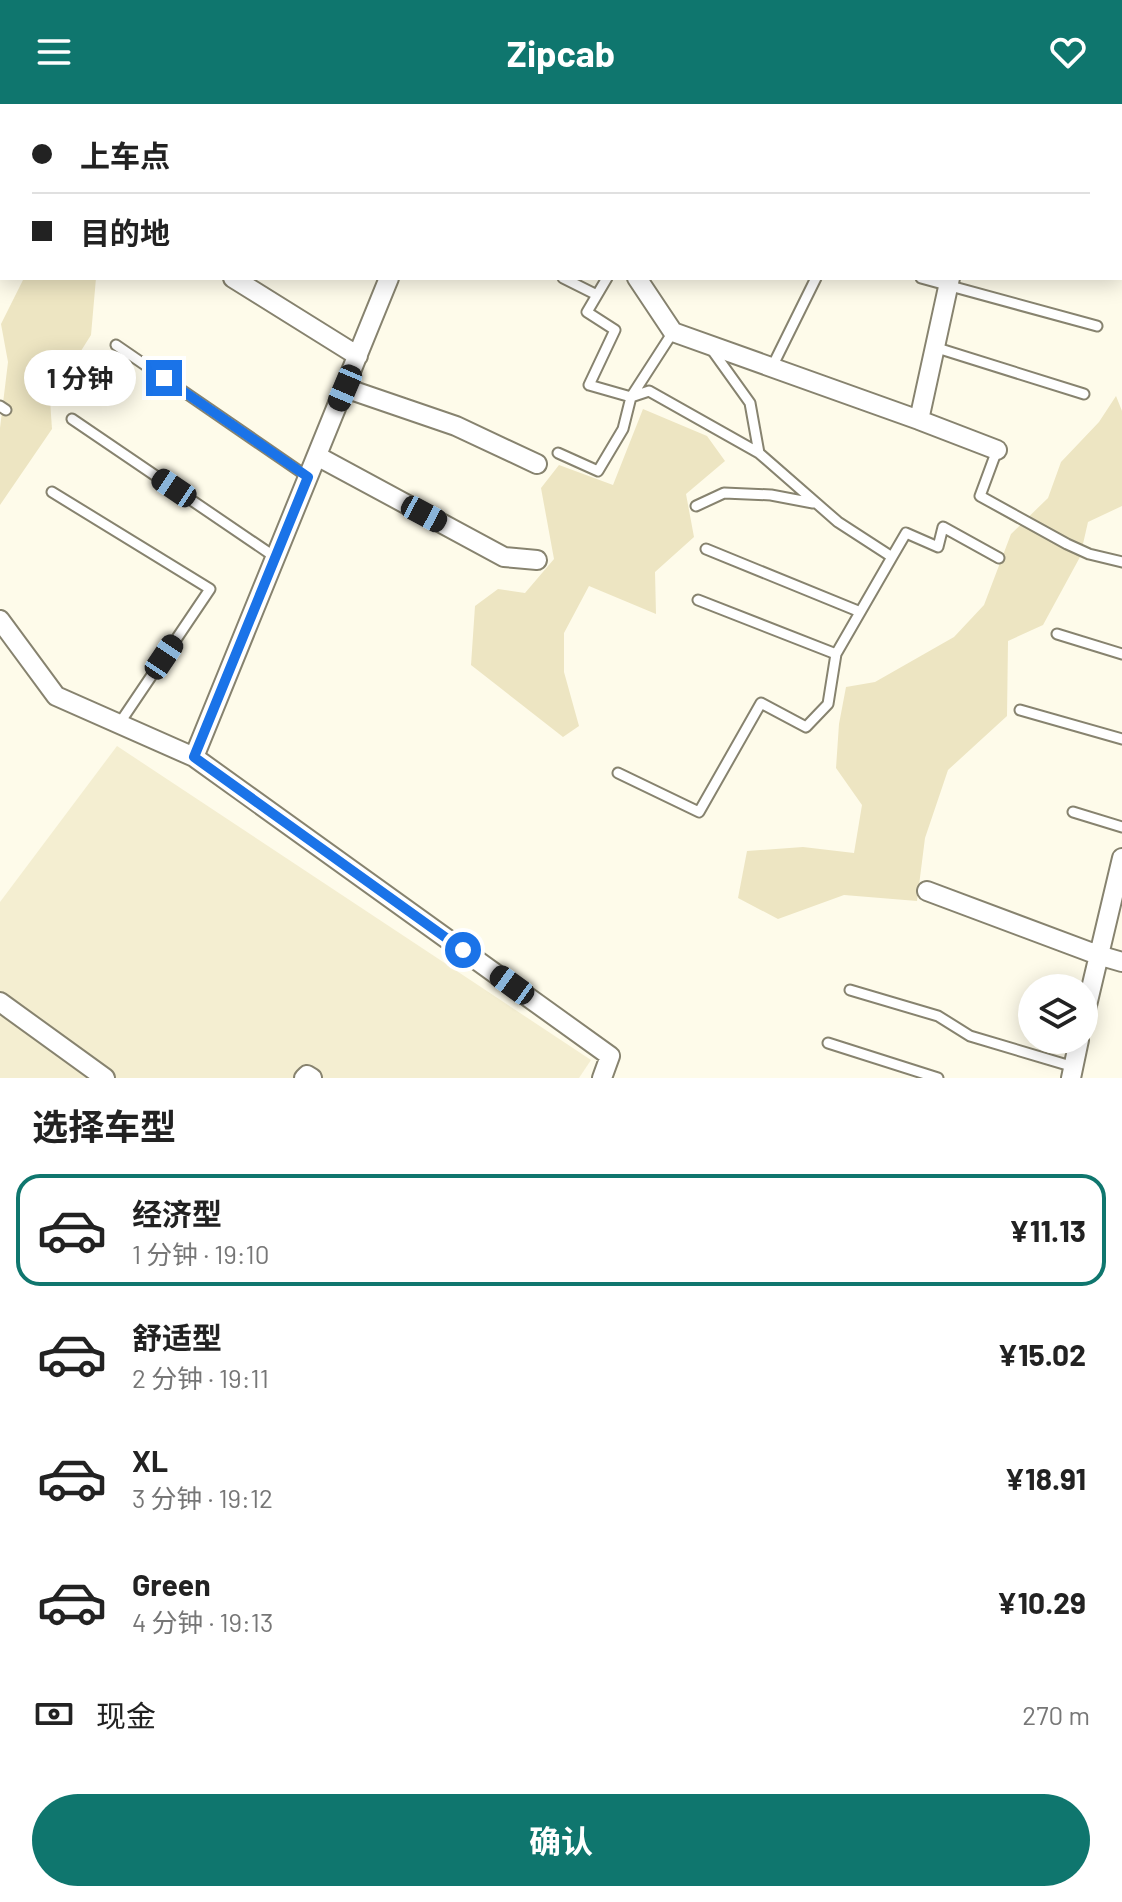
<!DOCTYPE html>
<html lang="zh">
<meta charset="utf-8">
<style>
body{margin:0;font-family:Barlow,"Noto Sans SC",sans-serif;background:#f6f6f6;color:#222;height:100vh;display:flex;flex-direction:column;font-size:30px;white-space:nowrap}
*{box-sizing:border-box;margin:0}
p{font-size:26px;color:#767676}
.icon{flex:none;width:44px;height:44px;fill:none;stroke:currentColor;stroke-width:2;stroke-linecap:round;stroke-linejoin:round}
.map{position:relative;height:974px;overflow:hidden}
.drawer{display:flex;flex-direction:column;background:#fff;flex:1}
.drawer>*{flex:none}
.top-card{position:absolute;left:0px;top:0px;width:1122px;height:176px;box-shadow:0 4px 20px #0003;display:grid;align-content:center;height:176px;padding:0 32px;background:#fff}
.tools{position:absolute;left:1018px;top:870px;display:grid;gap:16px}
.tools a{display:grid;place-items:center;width:80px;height:80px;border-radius:50%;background:#fff;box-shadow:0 4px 20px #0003;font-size:40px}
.end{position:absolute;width:36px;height:36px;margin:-18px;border:10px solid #1a73e8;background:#fff;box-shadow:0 0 0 4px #fff}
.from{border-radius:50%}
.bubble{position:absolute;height:56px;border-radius:28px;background:#fff;box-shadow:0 4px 20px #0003;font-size:26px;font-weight:700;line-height:56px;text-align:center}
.car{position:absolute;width:24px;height:48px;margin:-24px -12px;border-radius:10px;box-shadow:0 0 6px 2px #0007;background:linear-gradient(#222 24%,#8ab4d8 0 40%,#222 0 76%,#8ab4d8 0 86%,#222 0)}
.top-card b{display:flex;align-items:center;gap:28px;height:76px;font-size:30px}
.top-card b+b{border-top:2px solid #e0e0e0}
.top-card i{width:20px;height:20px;background:#222}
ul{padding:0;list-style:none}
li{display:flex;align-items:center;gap:24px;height:112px;margin:0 16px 12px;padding:0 16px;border:4px solid transparent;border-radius:24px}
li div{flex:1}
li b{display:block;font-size:30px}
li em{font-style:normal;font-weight:700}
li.on{border-color:#0f766e}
li>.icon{width:72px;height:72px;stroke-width:1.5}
h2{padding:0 32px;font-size:36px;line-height:96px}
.pay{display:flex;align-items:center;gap:20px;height:88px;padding:0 32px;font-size:30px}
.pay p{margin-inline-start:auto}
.button{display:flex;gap:16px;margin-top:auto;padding:16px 32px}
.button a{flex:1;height:92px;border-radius:48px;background:#0f766e;color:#fff;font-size:32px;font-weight:700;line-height:92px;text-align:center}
header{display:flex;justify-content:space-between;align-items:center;height:104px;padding:0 32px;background:#0f766e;color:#fff;font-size:36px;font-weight:700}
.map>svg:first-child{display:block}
.built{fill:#f4eed1}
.green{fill:#ede5c2}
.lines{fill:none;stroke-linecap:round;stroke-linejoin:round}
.service-casing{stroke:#87836f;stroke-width:13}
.minor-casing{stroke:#87836f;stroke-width:22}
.trunk-casing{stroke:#87836f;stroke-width:34}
.service{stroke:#fff;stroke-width:9}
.minor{stroke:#fff;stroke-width:18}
.trunk{stroke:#fff;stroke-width:30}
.route{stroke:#1a73e8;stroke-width:10}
</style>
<header><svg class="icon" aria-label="menu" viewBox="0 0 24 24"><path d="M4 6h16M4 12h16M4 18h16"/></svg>Zipcab<svg class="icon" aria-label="heart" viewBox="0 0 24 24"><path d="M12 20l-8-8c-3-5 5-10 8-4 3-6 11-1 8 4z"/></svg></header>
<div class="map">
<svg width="1122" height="974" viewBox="0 0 1122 974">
<rect width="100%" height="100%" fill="#fefbea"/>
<path class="built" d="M 117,642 L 591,956 L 579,974 L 0,974 L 0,798 Z"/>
<path class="green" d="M 24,174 L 96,174 L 91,231 L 50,296 L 52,325 L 0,401 L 0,324 L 8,258 L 1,220 Z
M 1116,292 L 1122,307 L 1122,402 L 1088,418 L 1080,453 L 1043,521 L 1008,537 L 1007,612 L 948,666 L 925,734 L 917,797 L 844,791 L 778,815 L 738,794 L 747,747 L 803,743 L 854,749 L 862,701 L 836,664 L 839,620 L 846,583 L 875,578 L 954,533 L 984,501 L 1011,430 L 1048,394 L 1061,358 L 1099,318 Z
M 643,305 L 707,332 L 725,357 L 686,390 L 694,433 L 655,468 L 656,510 L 589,482 L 564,529 L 564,568 L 579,622 L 563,633 L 471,561 L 475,502 L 498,485 L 525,489 L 554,455 L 541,384 L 559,361 L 613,381 Z"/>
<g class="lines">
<defs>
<path id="service" d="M 219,0 L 225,2
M 422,0 L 427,2
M 711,2 L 712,0
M 0,15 L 2,6
M 563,174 L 597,191
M 607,174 L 587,208 L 615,226 L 589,281 L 631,293 L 649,287 L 759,349
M 921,174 L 1097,222
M 116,241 L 308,373
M 934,243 L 1084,290
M 772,263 L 816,174
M 0,302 L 6,306
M 72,315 L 275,453
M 997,346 L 980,392 L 1067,440 L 1089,450 L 1122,458
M 558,349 L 598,367 L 623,325 L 631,293 L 673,228
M 52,388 L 210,485 L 119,620
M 696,402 L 724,389 L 771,391 L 813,399
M 706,445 L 858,507
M 892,453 L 906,429 L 938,443 L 943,423 L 999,454
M 698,496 L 836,550
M 1057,530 L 1122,550
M 1020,606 L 1122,635
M 618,669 L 699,708 L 761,599 L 806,623 L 828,600 L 836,550 L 892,453 L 838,418 L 759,349 L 750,299 L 712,246
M 1073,708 L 1122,723
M 850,886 L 938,912 L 970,932 L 1074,963
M 828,939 L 938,974"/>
<path id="minor" d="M 750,0 L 756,2
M 459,2 L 460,0
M 1120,134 L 1122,135
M 233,174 L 358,252
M 389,174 L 194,653 L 610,952 L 602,974
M 637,174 L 673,228 L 919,316 L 950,174
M 345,284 L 456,322 L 537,360
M 919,316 L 997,346
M 317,352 L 504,453 L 537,456
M 0,516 L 56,592 L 194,653
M 927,787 L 1098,851 L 1122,858
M 0,898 L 105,974
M 1084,914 L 1122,754
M 304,974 L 307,971 L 312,974
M 1071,974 L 1079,936"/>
<path id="trunk" d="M 859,0 L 865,2
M 1120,84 L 1122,84"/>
</defs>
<use href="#service" class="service-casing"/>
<use href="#minor" class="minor-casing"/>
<use href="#trunk" class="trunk-casing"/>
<use href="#service" class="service"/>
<use href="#minor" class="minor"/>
<use href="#trunk" class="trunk"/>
</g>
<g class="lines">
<path class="route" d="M 164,274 L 308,373 L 194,653 L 463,846"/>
</g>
</svg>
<div class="tools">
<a><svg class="icon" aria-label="layers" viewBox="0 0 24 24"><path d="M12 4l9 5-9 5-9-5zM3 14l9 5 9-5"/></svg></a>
</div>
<i class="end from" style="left:463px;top:846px"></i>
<i class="end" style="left:164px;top:274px"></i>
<div class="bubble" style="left:24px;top:246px;width:112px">1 分钟</div>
<i class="car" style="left:345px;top:284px;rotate:203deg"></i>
<i class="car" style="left:174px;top:384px;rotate:304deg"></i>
<i class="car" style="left:424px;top:410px;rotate:118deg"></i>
<i class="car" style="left:164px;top:553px;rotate:34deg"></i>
<i class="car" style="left:512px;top:881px;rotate:306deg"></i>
<div class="top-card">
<b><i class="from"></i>上车点</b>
<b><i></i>目的地</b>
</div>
</div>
<section class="drawer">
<h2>选择车型</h2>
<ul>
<li class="on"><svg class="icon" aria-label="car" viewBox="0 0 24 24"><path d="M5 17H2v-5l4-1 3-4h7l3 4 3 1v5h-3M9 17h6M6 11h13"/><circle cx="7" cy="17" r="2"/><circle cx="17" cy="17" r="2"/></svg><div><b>经济型</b><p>1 分钟 · 19:10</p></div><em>¥11.13</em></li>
<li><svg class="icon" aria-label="car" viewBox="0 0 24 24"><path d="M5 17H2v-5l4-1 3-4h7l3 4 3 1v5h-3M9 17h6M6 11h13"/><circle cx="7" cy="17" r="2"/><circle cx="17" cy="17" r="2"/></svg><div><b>舒适型</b><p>2 分钟 · 19:11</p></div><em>¥15.02</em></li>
<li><svg class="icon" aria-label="car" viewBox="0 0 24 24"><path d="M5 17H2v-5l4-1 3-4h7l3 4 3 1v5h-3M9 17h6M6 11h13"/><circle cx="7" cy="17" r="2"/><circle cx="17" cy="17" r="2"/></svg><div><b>XL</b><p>3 分钟 · 19:12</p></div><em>¥18.91</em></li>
<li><svg class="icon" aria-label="car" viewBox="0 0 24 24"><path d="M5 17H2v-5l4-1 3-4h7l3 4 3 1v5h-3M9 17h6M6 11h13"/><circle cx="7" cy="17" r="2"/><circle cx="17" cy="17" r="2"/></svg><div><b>Green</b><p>4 分钟 · 19:13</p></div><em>¥10.29</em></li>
</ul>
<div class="pay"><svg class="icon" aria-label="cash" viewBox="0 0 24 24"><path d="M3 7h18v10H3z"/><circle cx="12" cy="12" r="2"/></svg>现金<p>270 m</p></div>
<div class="button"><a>确认</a></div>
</section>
